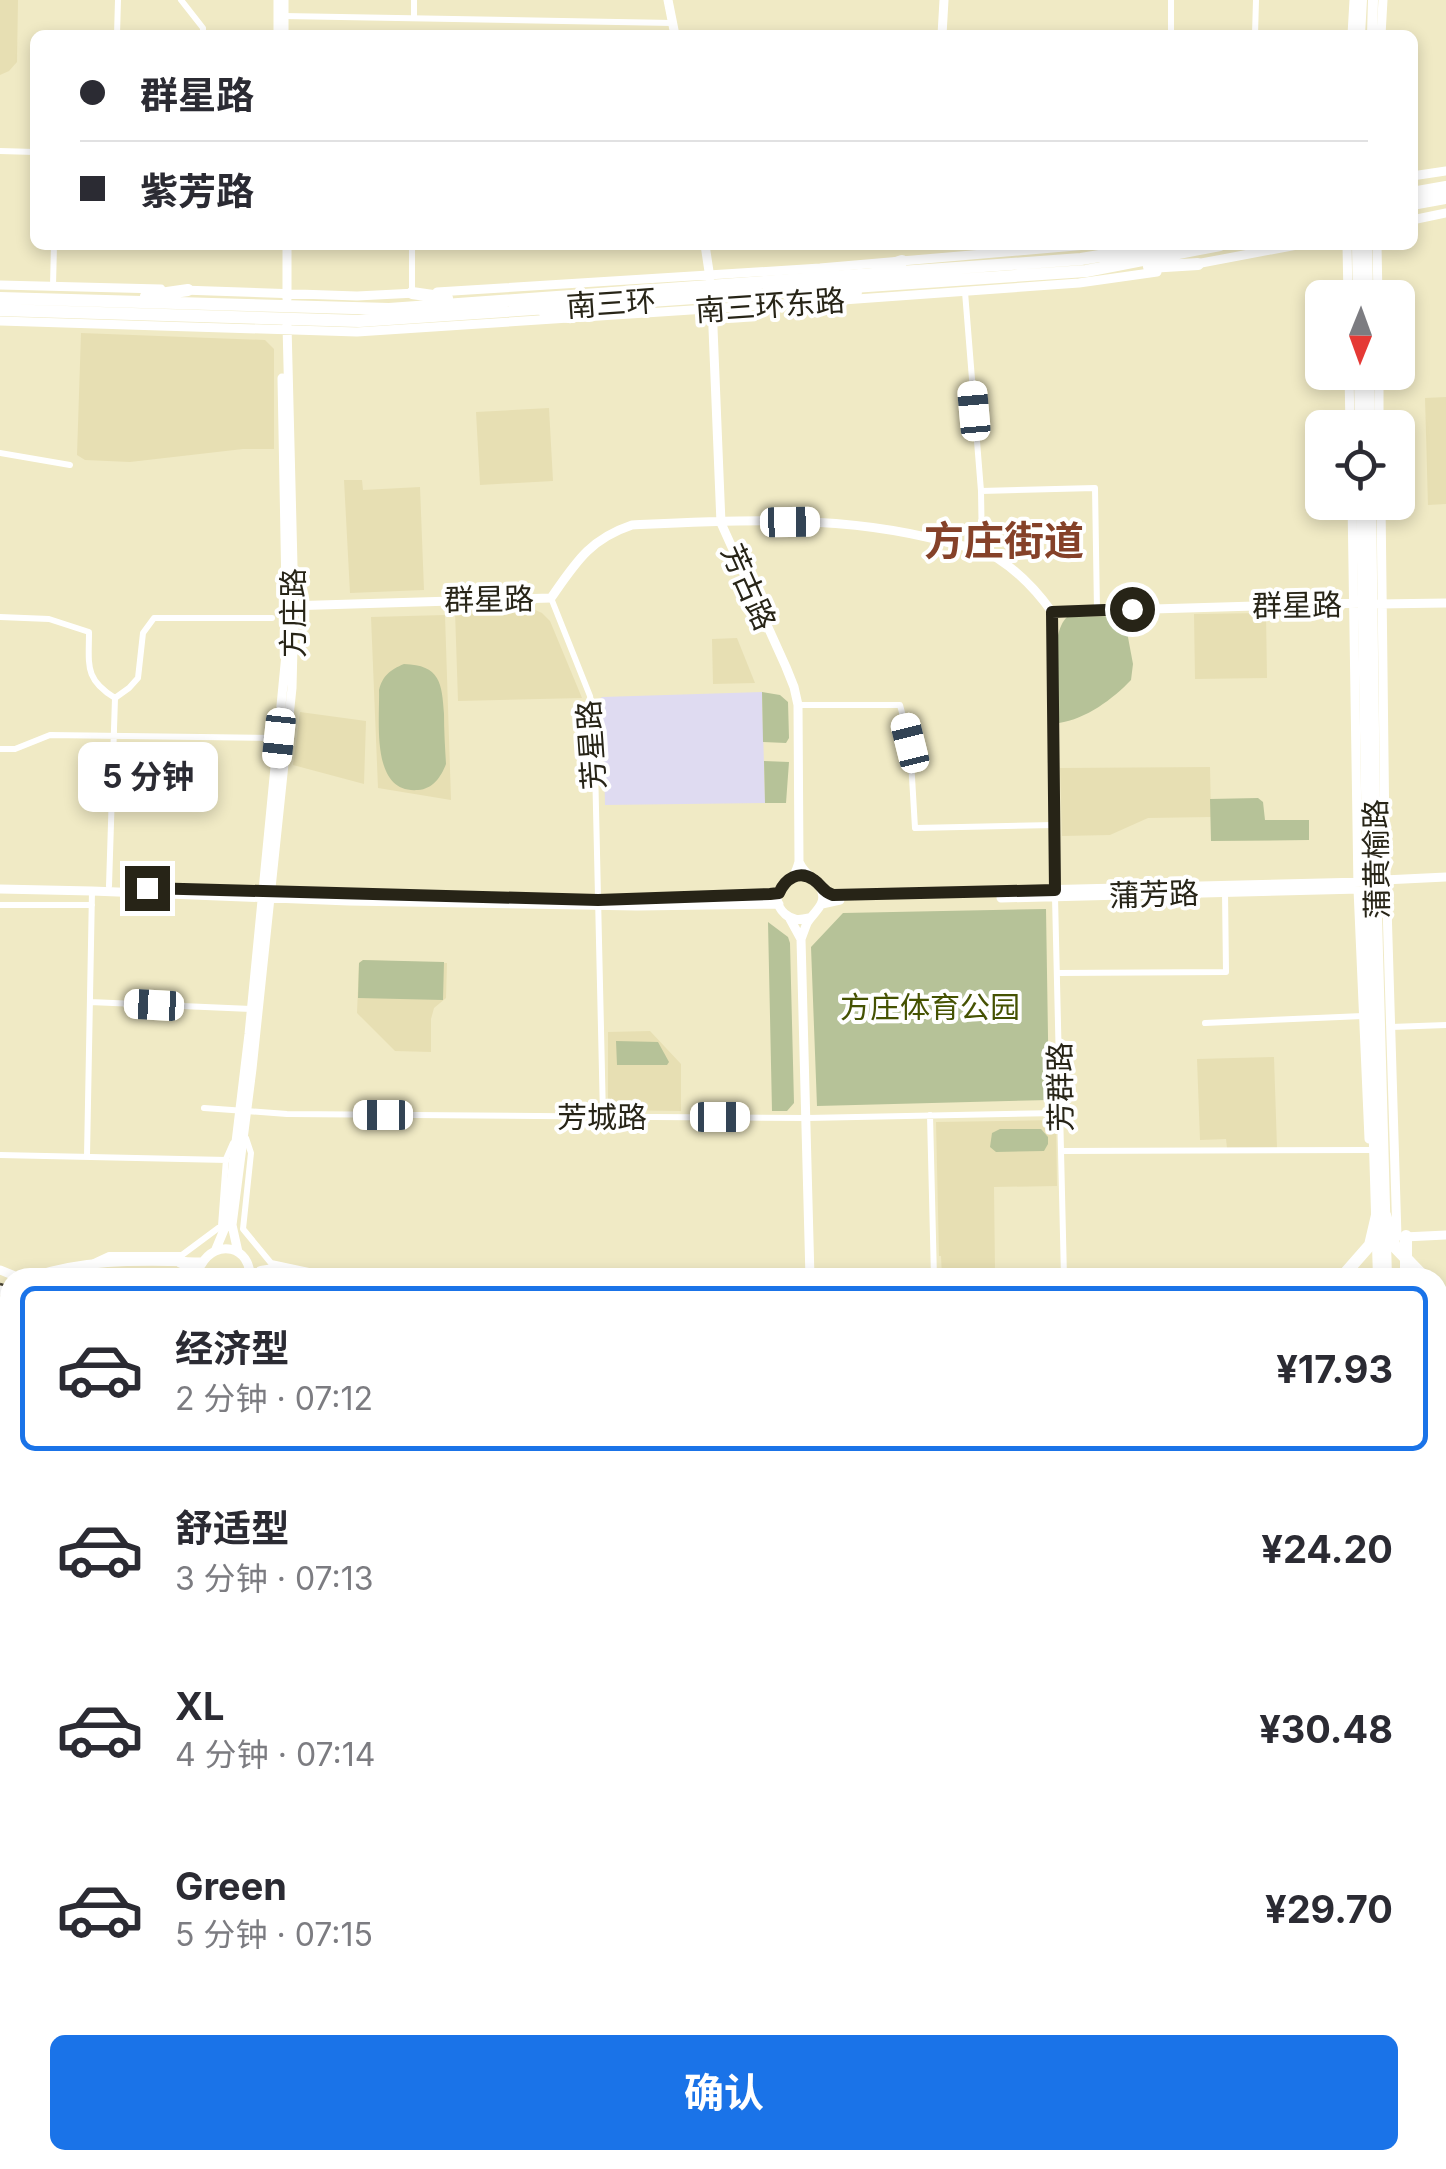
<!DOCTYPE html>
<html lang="zh">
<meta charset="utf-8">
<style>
body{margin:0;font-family:Inter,"Noto Sans SC",sans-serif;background:#f7f7f7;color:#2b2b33;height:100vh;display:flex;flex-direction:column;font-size:38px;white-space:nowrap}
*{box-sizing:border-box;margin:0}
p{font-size:32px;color:#7c7c81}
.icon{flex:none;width:55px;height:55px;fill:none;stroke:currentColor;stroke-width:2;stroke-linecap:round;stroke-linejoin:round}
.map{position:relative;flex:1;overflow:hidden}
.details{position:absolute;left:0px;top:1268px;width:1448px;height:902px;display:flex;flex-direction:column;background:#fff;border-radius:30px 30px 0 0;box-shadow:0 5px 15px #0003}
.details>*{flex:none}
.banner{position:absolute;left:30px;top:30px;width:1388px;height:220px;border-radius:15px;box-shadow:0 5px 15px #0003;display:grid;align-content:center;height:220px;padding:0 50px;background:#fff}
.needle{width:65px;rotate:181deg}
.controls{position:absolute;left:1305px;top:280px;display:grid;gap:20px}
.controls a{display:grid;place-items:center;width:110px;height:110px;border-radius:15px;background:#fff;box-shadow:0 5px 15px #0003;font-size:50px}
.end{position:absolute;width:45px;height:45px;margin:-22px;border:12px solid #272417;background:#fff;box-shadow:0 0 0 5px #fff}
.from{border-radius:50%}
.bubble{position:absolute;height:70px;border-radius:15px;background:#fff;box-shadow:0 5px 15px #0003;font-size:32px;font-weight:700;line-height:70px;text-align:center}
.car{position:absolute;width:30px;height:60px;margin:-30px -15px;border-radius:12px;box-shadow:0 0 8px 2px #0007;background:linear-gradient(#fff 24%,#345 0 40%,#fff 0 76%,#345 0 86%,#fff 0)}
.banner b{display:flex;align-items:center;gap:35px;height:95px;font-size:38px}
.banner b+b{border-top:2px solid #e1e1e2}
.banner i{width:25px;height:25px;background:#2b2b33}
ul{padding:18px 0 0;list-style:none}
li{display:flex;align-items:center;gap:30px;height:165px;margin:0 20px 15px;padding:0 30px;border:5px solid transparent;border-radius:15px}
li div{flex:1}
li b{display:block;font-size:38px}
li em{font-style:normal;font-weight:700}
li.current{border-color:#1a73e8}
li>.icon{width:90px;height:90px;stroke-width:1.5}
.cta{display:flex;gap:20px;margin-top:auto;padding:20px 50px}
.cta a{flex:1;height:115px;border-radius:15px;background:#1a73e8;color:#fff;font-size:40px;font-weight:700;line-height:115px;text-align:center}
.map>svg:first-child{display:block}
.built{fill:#e7dfb3}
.medical{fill:#dfdbf1}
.green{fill:#b6c298}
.water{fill:#76a1c1}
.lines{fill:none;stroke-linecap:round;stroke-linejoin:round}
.street{stroke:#fff;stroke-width:6}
.secondary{stroke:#fff;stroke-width:9}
.primary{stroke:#fff;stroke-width:10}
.highway{stroke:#fff;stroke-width:12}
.rail{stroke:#454131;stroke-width:2.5;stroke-dasharray:15 8;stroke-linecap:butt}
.route{stroke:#272417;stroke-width:12}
.labels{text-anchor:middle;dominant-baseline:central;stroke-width:8;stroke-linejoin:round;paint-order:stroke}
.street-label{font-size:30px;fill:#272417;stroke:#fff}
.park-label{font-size:30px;fill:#455202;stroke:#fff}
.district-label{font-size:40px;font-weight:bold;fill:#854129;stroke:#fff}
</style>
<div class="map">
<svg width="1446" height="2169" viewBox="0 0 1446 2169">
<rect width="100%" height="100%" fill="#f0eac5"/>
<path class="built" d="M 0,0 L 18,0 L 17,62 L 9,71 L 0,75 Z
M 81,333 L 265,340 L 274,349 L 274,449 L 243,449 L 130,462 L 85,460 L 77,455 Z
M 1446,397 L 1446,504 L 1428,505 L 1425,398 Z
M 549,408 L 553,481 L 480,485 L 476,412 Z
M 344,480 L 362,480 L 363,490 L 420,487 L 424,590 L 350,593 Z
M 533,609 L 542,613 L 550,621 L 582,698 L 458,701 L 455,611 Z
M 1266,613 L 1267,678 L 1195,679 L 1194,614 Z
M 445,615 L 451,800 L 378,788 L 371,617 Z
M 737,638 L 755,683 L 713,684 L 712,639 Z
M 300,712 L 366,721 L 364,784 L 293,765 Z
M 1210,767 L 1211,817 L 1148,818 L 1110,835 L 1062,836 L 1060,768 Z
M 363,960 L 447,963 L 446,998 L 434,1008 L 431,1019 L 431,1052 L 395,1051 L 357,1013 L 359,963 Z
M 650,1031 L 681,1064 L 681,1111 L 608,1110 L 608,1032 Z
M 1274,1057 L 1277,1148 L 1227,1148 L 1226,1139 L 1200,1140 L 1197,1059 Z
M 1056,1120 L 1057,1186 L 994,1187 L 995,1271 L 984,1277 L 942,1277 L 941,1256 L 939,1256 L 936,1122 Z"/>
<path class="medical" d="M 762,692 L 765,803 L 605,805 L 603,720 L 598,700 L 602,697 Z"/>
<path class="green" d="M 1124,616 L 1133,664 L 1131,680 C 1113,699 1086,719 1059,723 C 1058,697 1048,635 1067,617 Z
M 404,664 C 440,665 442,683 444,714 C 444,731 445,747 446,764 C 441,777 433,789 418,790 C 370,794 380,721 379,690 C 383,675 390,670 404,664 Z
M 762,692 L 780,695 L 788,702 L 789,738 L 786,743 L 763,742 Z
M 764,761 L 789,762 L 786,803 L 765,803 Z
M 1258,798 L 1263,802 L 1265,820 L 1309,820 L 1309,840 L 1211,841 L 1210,799 Z
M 1046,909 L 1049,1100 L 817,1106 L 811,947 L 843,913 Z
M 768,922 L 788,937 L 790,943 L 794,1103 L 787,1111 L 772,1111 Z
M 363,960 L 444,962 L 443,1000 L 358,998 L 359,963 Z
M 616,1041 L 658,1042 L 669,1062 L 667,1065 L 617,1065 Z
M 1000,1129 L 1041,1129 L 1048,1137 L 1048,1144 L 1044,1151 L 996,1152 L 990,1147 L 992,1133 Z
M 0,1636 L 10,1641 L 10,2158 L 0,2153 Z
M 14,2160 L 505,2160 L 506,2161 L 169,2169 L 31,2169 Z
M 679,2160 L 965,2160 L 965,2165 L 789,2166 L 788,2161 L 779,2162 L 779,2167 L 675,2169 Z"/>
<path class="water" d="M 1,1651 L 10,1653 L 10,1705 C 4,1718 6,1732 10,1745 L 10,1928 L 0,1940 Z"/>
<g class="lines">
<path class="street" d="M 181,0 L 203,28 L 203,35
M 414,0 L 414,18
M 284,16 L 672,23
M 117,35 L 118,0
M 1171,35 L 1171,0
M 1255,35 L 1256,0
M 0,151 L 35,152
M 412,245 L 412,292
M 53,286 L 54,245
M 965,292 L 981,491 L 982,551
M 0,453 L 70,465
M 981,491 L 1095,488 L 1097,610
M 551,598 L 590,696 L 594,721 L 603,1117
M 0,617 L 49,619 L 89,632 C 89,665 84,679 115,698
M 798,705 L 900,705 L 910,743 L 915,828 L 1054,825
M 0,749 L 15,749 L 50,735 L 278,738
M 109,886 L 115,698 L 129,688 L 138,678 L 143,633 L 154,618 L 272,618
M 1055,897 L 1064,1278
M 0,905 L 92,905
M 1057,973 L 1226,972 L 1225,892
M 90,1002 L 251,1009
M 1205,1023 L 1363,1016
M 1391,1027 L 1446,1025
M 204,1108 L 287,1114 L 653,1117 L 807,1118 L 1060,1113
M 930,1115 L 934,1278
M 246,1138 L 251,1153 L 243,1229 L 271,1263 L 342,1278
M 1061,1151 L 1370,1150
M 0,1155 L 227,1160
M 87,1156 L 92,891
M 94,1262 L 109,1255 L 182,1255 L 221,1226 L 226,1159 L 233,1143
M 1438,1462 L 1446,1462
M 1438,1701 L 1446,1701
M 1438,1973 L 1446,1973
M 399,2160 L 399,2169
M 785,2160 L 785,2169
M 1015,2160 L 1015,2169
M 968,2169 L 968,2160"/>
<path class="secondary" d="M 278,0 L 278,35
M 284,0 L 284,35
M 668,0 L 675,35
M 942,35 L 944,0
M 1352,35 L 1354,0
M 1381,35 L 1383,0
M 1412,176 L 1446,171
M 1412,220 L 1446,213
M 287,245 L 287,299
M 705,245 L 710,278
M 1347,245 L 1348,298
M 1377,245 L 1378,298
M 1196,264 L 1297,245
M 0,285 L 161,289
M 182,290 L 357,296 L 416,293
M 437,292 L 820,268 L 1087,245
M 843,300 L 1079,283 L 1157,272
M 712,304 L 721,523 L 786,667 L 794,687 L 798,705 L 799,862 C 797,868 796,873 792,877 C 781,888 769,899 785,914 C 793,921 800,920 809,918
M 0,321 L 357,332 L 828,301
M 1349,372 L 1350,428
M 1379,372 L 1379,428
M 1352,502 L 1358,889 L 1369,1139
M 1381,502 L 1385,840 L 1397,1237 L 1394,1237
M 1379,604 L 1446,603
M 287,606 L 551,598 C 576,562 590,539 632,525 C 737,520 844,514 946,542 C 963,546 982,549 997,558 C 1019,572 1037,591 1052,612 L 1055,897
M 1052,612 L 1359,603
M 799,862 C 807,879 814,875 820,887 C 829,904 814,911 807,923 C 805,928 803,934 801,939
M 1384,880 L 1446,877
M 148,887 L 597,900 L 779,893
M 0,889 L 92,891 L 349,901 L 637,906 L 779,904
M 822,892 L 833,895 L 1364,882
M 1001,898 L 1360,889
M 822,904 L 840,900
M 789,917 L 801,939 L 810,1278
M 1404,1237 L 1446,1235
M 216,1249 L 226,1225 L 249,1034 L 287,644 L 282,378
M 238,1252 L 232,1225 L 252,1069 L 292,688 L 294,606 L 287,325
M 201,1265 C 216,1238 251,1246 250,1278
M 273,1269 L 327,1278
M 0,1270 L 20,1278
M 29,1278 C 85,1258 143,1261 201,1262
M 0,1291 L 10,1286
M 0,1366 L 10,1365
M 0,1433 L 10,1431
M 1438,1533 L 1446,1533
M 533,2160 L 535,2169
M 544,2160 L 545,2169
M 1412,2160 L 1412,2169
M 1081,2169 L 1404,2163"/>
<path class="primary" d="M 1360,35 L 1362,0
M 1372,35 L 1373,0
M 1357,245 L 1358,298
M 1367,245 L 1368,298
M 1359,372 L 1360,428
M 1369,372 L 1370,428
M 1361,502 L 1370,1014 L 1378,1278
M 1371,502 L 1376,882 L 1387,1278
M 1390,2160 L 1390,2169
M 1404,2160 L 1404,2169"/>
<path class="highway" d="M 1412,193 L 1446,187
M 1412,204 L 1446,198
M 1149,267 L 1198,264
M 879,269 L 902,261
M 412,293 L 447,298
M 146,296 L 188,290
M 0,298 L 389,309 L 1081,259 L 1167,245
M 823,301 L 856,292
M 0,310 L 359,321 L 1086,271 L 1220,245
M 545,313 L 569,317
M 1385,1215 L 1395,1247 L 1425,1278
M 181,1262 C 189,1264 195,1268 194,1278
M 69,1278 L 102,1274 L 155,1278
M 258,1278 L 261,1272 L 274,1270
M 1341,1278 L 1370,1245 L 1377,1215
M 1406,1278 L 1406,1236
M 1438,1299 C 1440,1314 1436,1333 1446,1345
M 0,1305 L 10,1299
M 0,1317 L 10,1311
M 1438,1362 L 1446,1362
M 1438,1399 L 1446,1398"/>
<path class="rail" d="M 0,1284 L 10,1287
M 1438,1410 L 1446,1409
M 1438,1428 L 1446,1426
M 669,2169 L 672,2160"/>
</g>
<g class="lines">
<path class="route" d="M 147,888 L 598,900 L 770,894 L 779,893 C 785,879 799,869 814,880 C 823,886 821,891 833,895 L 1055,890 L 1052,612 L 1132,609"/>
</g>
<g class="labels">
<g class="street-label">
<text transform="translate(611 303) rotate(-4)">南三环</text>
<text transform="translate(770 305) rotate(-4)">南三环东路</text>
<text transform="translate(749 587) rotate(66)">芳古路</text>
<text transform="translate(489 599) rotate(-1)">群星路</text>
<text transform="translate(1297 605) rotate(-1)">群星路</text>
<text transform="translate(293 613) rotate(-90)">方庄路</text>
<text transform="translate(591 745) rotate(-94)">芳星路</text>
<text transform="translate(1376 859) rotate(-91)">蒲黄榆路</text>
<text transform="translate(1154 894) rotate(-2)">蒲芳路</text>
<text transform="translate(1060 1087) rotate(-91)">芳群路</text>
<text x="602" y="1117">芳城路</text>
</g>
<g class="park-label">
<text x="930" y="1007">方庄体育公园</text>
</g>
<g class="district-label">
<text x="1004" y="540">方庄街道</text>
</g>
</g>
</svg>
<div class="controls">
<a><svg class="needle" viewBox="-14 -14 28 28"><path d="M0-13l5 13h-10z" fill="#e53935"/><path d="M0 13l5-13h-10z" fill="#7c7c81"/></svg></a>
<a><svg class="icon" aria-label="locate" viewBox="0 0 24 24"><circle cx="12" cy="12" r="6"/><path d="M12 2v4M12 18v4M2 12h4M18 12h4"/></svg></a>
</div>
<i class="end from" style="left:1132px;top:609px"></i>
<i class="end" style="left:147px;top:888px"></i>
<div class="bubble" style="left:78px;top:742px;width:140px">5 分钟</div>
<i class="car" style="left:974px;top:411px;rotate:355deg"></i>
<i class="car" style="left:790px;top:522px;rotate:89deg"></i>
<i class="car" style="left:279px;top:738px;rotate:186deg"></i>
<i class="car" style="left:910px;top:743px;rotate:346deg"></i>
<i class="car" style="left:154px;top:1005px;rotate:273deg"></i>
<i class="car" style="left:383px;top:1115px;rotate:270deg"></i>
<i class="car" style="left:720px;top:1117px;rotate:90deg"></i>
<div class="banner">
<b><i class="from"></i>群星路</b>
<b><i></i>紫芳路</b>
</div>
<section class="details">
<ul>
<li class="current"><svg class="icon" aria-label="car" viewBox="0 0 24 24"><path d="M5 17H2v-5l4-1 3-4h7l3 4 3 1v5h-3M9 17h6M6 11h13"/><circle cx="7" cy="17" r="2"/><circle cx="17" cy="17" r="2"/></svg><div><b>经济型</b><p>2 分钟 · 07:12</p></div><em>¥17.93</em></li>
<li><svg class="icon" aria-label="car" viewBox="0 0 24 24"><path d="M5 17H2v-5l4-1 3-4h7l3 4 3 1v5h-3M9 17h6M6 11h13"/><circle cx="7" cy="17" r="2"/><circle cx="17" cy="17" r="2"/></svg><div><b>舒适型</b><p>3 分钟 · 07:13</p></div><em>¥24.20</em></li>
<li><svg class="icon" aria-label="car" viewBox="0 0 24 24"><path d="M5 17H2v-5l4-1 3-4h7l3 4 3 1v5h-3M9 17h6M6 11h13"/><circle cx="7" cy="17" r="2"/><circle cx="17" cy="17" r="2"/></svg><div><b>XL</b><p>4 分钟 · 07:14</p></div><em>¥30.48</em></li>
<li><svg class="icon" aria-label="car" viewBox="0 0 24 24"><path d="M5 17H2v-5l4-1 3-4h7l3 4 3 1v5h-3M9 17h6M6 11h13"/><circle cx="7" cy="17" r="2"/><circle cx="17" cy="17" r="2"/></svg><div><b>Green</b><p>5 分钟 · 07:15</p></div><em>¥29.70</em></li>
</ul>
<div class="cta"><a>确认</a></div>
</section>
</div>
